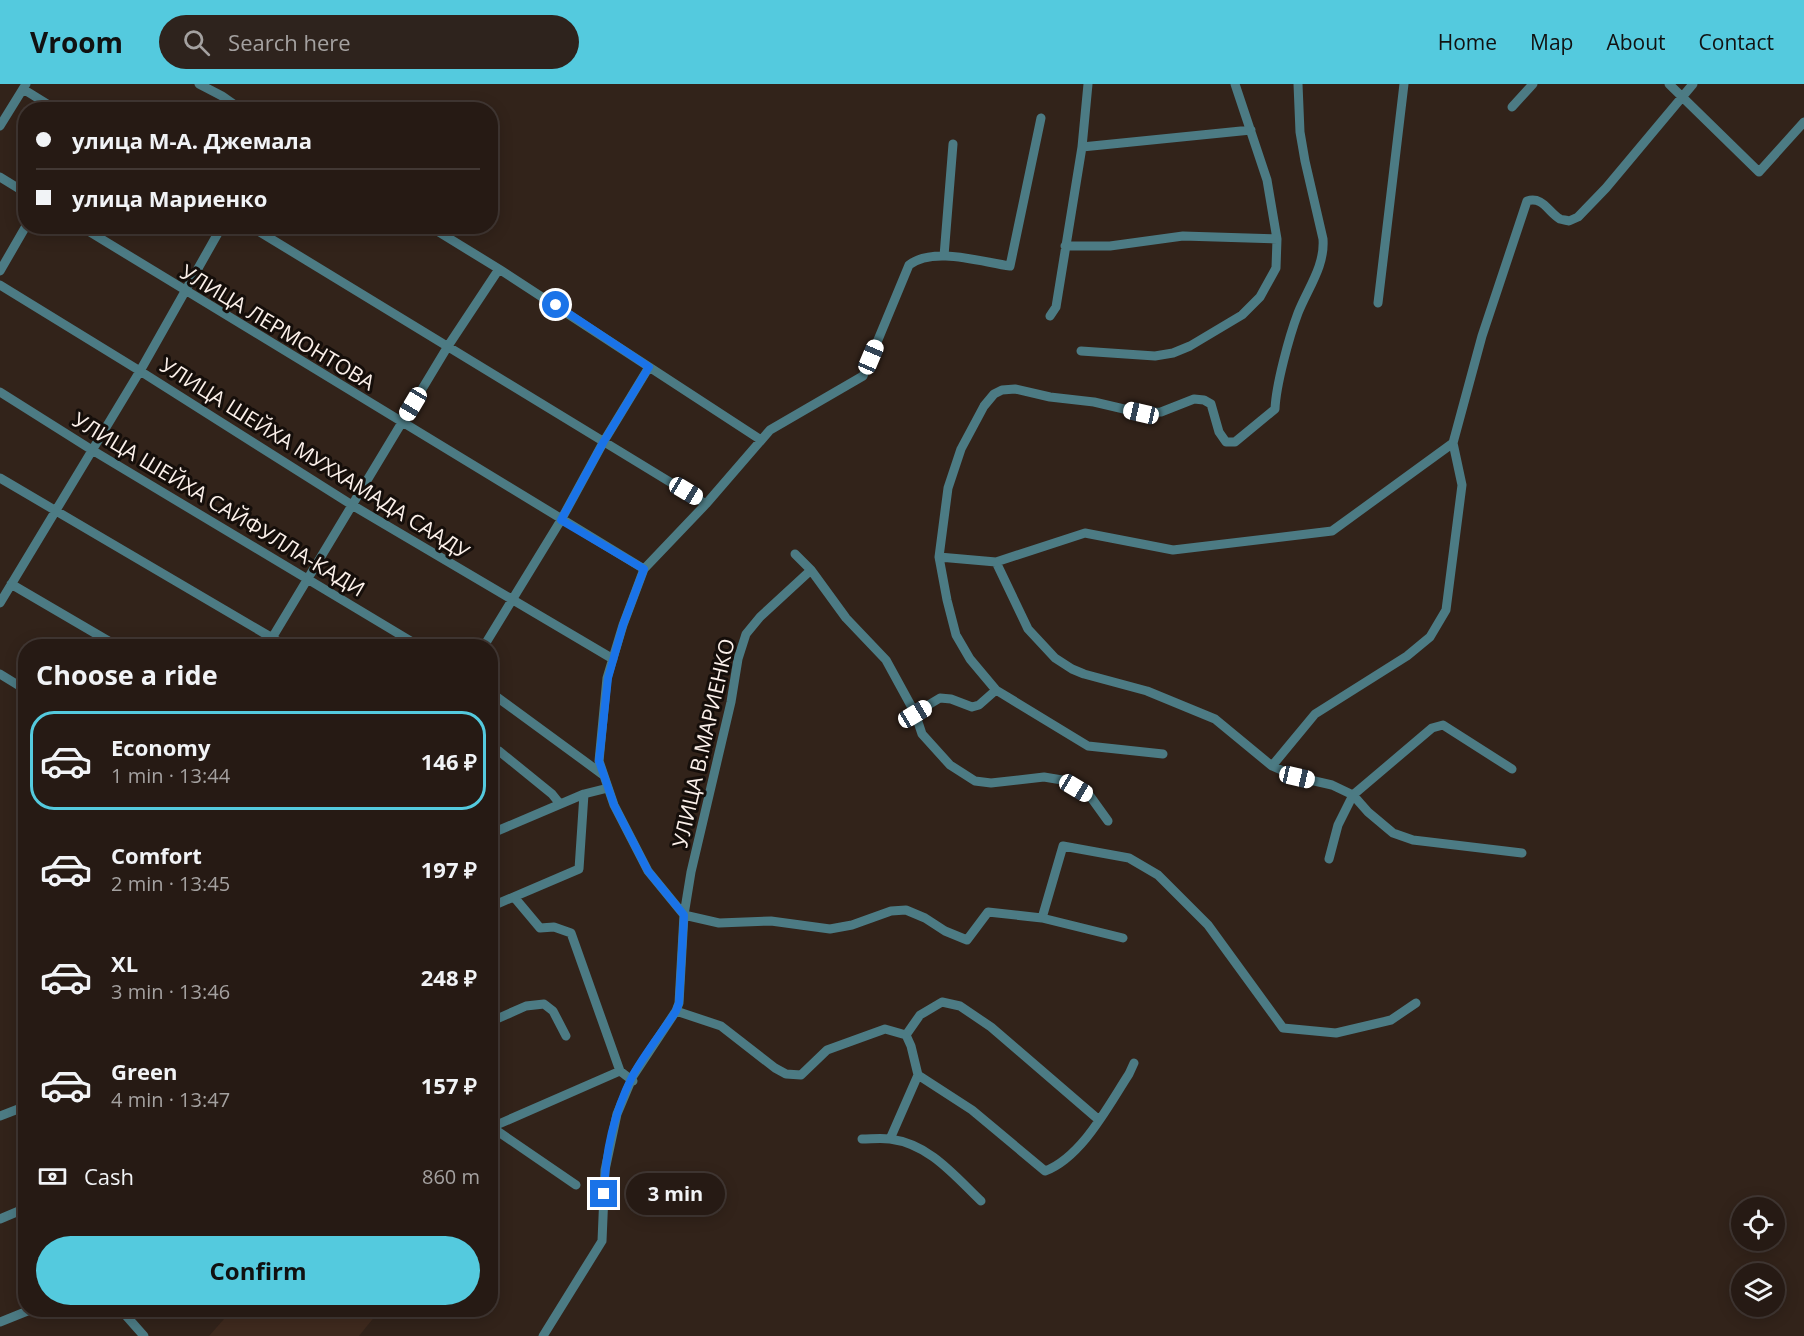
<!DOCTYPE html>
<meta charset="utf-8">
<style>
body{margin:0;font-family:"Open Sans",sans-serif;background:#2e231d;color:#f1f3f6;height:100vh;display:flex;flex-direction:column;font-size:22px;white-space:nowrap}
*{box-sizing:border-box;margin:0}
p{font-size:20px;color:#a4a1a0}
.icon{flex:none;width:33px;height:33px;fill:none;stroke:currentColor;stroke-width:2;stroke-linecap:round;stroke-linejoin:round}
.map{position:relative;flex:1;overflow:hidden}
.panel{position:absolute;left:18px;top:555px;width:480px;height:678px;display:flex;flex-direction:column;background:#261a14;border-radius:24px;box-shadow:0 3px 15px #0003,0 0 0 2px #423834}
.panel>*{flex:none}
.top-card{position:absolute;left:18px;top:18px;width:480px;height:132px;border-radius:24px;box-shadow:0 3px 15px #0003,0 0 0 2px #423834;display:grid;align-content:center;height:132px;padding:0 18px;background:#261a14}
.buttons{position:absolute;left:1731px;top:1113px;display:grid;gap:12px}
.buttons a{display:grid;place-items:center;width:54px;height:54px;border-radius:50%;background:#261a14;box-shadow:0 3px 15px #0003,0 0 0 2px #423834;font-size:30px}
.end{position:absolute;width:27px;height:27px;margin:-14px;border:8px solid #1a73e8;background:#fff;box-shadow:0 0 0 3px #fff}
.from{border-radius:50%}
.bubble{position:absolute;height:42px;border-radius:21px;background:#261a14;box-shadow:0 3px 15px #0003,0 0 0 2px #423834;font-size:20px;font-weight:700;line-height:42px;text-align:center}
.car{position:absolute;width:18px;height:36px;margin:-18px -9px;border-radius:8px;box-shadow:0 0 4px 2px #0007;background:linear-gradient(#fff 24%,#345 0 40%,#fff 0 76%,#345 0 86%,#fff 0)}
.top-card b{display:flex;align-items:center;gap:21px;height:57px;font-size:22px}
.top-card b+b{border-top:2px solid #423834}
.top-card i{width:15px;height:15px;background:#f1f3f6}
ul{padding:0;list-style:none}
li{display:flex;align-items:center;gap:18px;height:99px;margin:0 12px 9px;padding:0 6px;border:3px solid transparent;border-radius:24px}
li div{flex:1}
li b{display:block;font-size:22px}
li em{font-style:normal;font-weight:700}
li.current{border-color:#54cade}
li>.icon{width:54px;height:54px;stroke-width:1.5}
h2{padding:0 18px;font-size:27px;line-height:72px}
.pay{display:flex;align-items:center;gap:15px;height:66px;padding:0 18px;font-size:22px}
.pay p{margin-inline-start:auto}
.primary-button{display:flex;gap:12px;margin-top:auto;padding:12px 18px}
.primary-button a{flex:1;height:69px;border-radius:36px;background:#54cade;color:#111;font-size:24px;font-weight:700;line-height:69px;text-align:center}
header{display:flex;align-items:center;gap:36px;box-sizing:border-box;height:84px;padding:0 30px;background:#54cade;color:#111}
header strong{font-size:28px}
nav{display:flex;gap:33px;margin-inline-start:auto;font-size:21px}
.search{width:420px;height:54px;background:#2e231d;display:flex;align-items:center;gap:15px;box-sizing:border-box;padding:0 21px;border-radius:33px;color:#a4a1a0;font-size:22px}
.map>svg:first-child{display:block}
.built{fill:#3f2a1e}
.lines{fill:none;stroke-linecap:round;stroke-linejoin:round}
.minor{stroke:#4c7b84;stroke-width:9}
.route{stroke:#1a73e8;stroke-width:8}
.labels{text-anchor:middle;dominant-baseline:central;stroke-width:6;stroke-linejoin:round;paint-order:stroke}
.street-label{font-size:21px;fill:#fbf0ea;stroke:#150e0a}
</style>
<header>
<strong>Vroom</strong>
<div class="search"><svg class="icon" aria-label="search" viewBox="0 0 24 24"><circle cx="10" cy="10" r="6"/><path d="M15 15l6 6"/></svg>Search here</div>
<nav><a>Home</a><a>Map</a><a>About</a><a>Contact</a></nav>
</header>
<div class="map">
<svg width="1804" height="1252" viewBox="0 0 1804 1252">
<rect width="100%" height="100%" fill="#32231a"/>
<path class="built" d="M 232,1226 L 380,1226 L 359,1252 L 209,1252 Z"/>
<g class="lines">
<path class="minor" d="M 199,0 L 222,12 L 242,26
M 1669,0 L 1759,88 L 1804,38
M 23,5 L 57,26
M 1512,23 L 1533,0
M 0,42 L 26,0
M 1082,63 L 1251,46
M 0,93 L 26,109
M 80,142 L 644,485
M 250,142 L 706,420
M 429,142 L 499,185 L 761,356
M 1065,162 L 1110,162 L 1183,152 L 1277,155
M 944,172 L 953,60
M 0,187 L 26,142
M 0,201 L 140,287 L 352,421 L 613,575
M 1378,219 L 1404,0
M 1050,232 L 1056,223 L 1082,63 L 1088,0
M 1081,267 L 1155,272 L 1173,269 L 1190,262 L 1242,231 L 1260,213 L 1276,184 L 1277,155 L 1267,96 L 1235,0
M 0,308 L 92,366 L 419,562
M 0,394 L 286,562
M 795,470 L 811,486 L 846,534 L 886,576 L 915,629 L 922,650 L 950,681 L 975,697 L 991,699 L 1044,693 L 1062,696 L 1090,712 L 1108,737
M 939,473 L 996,478 L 1028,545 L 1055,574 L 1072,585 L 1084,590 L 1147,607 L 1215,635 L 1272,682 L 1297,693 L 1332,701 L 1353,711 L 1368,728 L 1393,749 L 1413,756 L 1522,769
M 996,478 L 1085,449 L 1173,466 L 1332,447 L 1453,359 L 1482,252 L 1527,117 C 1543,112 1548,128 1560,135 C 1563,136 1566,136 1569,137 L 1578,133 L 1606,104 L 1693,0
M 11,500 L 117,562
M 0,519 L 140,287 L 222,142
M 272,554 L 448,262 L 499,185
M 484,562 L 561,436 L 604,357 L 649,283
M 0,590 L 26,606
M 490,608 L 602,690
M 915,629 L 940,614 L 951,615 L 972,623 L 979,621 L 996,606
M 490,664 L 499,667 L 552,710 L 560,720
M 1163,670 L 1088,662 L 996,606 L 970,575 L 956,551 L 947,516 L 939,473 L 948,404 L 961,365 L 984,322 L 994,310 L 1002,306 L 1015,305 L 1050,313 L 1094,318 L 1141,329 L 1161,328 L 1194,315 L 1204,316 L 1211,320 L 1219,348 L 1226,358 L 1235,358 L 1275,325 C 1276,301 1289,253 1298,229 C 1308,204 1325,182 1323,155 L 1305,77 L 1300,48 L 1298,0
M 1272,682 L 1315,630 L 1407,572 L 1430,553 L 1446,526 L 1462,401 L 1453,359
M 490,750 L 584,710 L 608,704
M 1329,775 L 1338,741 L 1353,711 L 1432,644 L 1443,641 L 1512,685
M 514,813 L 540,844 L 554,843 L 571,849 L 620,987 L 633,997
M 490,823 L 579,785 L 584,710
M 684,831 L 648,787 L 614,721 L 599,677 L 607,594 L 623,541 L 644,485 L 706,420 L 770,346 L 863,292 L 909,181 C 933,162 981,178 1010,182 L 1041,34
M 684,831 L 719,839 L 771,837 L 830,845 L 852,841 L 891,827 L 906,826 L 925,834 L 945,847 L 967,856 L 988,828 L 1042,834 L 1123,854
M 1042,834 L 1063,762 L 1129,774 L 1158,791 L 1208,841 L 1283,944 L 1336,949 L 1391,936 L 1416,919
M 676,927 L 721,942 L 775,984 L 786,990 L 801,991 L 827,966 L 885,945 L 906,951
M 490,938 L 526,922 L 544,920 L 553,927 L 566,952
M 906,951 L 920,931 L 942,918 L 960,922 L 991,943 L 1099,1036
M 918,991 L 972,1026 L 1045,1087 C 1082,1073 1108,1022 1129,990 L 1134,979
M 0,1032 L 26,1022
M 490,1042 L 576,1101
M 492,1043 L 620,987
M 862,1055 C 871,1055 881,1054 890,1055 C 929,1060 953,1090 981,1117
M 890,1055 L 918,991 L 911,962 L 906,951
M 0,1135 L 26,1124
M 121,1226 L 144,1252
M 0,1238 L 30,1226
M 543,1252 L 602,1157 L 605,1086 L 617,1030 L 633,992 L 676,927 L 679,919 L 684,831 L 691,788 L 731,618 L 738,575 L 746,550 L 760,533 L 811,486"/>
</g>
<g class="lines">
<path class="route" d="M 556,221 L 649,283 L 604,357 L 561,436 L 644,485 L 623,541 L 608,594 L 599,677 L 614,721 L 648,787 L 684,831 L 679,919 L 676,927 C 663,947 643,972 632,993 C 614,1029 605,1070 604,1110"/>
</g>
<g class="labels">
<g class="street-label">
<text transform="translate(278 243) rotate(31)">УЛИЦА ЛЕРМОНТОВА</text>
<text transform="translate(315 374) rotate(32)">УЛИЦА ШЕЙХА МУХХАМАДА СААДУ</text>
<text transform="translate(219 420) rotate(31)">УЛИЦА ШЕЙХА САЙФУЛЛА-КАДИ</text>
<text transform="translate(703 659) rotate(-77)">УЛИЦА В.МАРИЕНКО</text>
</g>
</g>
</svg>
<div class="buttons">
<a><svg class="icon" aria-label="locate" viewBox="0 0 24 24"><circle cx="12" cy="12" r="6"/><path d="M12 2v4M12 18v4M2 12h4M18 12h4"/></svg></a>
<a><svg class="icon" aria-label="layers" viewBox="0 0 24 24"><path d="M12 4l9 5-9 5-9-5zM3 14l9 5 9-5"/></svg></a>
</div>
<i class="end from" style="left:556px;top:221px"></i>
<i class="end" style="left:604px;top:1110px"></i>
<div class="bubble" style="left:626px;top:1089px;width:99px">3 min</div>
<i class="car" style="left:871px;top:273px;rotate:23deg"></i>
<i class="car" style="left:413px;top:320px;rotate:211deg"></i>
<i class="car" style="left:1141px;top:329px;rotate:283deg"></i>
<i class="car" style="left:686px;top:407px;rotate:121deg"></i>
<i class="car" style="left:915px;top:630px;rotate:59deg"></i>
<i class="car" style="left:1297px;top:693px;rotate:103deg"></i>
<i class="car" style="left:1076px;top:704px;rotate:121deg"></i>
<div class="top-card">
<b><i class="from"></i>улица М-А. Джемала</b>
<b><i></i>улица Мариенко</b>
</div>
<section class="panel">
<h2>Choose a ride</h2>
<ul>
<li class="current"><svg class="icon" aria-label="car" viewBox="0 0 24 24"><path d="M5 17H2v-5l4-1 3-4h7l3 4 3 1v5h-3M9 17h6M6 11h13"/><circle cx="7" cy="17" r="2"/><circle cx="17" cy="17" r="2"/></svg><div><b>Economy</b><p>1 min · 13:44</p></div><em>146 ₽</em></li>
<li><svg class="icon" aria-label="car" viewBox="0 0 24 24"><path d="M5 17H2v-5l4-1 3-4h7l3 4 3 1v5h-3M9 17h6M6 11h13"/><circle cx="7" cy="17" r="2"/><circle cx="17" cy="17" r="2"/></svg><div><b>Comfort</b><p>2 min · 13:45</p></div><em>197 ₽</em></li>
<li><svg class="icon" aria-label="car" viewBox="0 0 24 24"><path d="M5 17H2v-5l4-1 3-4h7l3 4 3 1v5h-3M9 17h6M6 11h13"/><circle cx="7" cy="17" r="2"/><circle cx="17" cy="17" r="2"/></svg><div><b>XL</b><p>3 min · 13:46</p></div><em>248 ₽</em></li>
<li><svg class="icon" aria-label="car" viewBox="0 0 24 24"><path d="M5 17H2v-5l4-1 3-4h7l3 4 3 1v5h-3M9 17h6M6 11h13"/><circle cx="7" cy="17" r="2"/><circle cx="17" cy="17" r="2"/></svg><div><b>Green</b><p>4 min · 13:47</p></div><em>157 ₽</em></li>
</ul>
<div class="pay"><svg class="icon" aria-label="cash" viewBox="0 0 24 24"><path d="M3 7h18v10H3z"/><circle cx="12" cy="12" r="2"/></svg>Cash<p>860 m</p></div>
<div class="primary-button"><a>Confirm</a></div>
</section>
</div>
